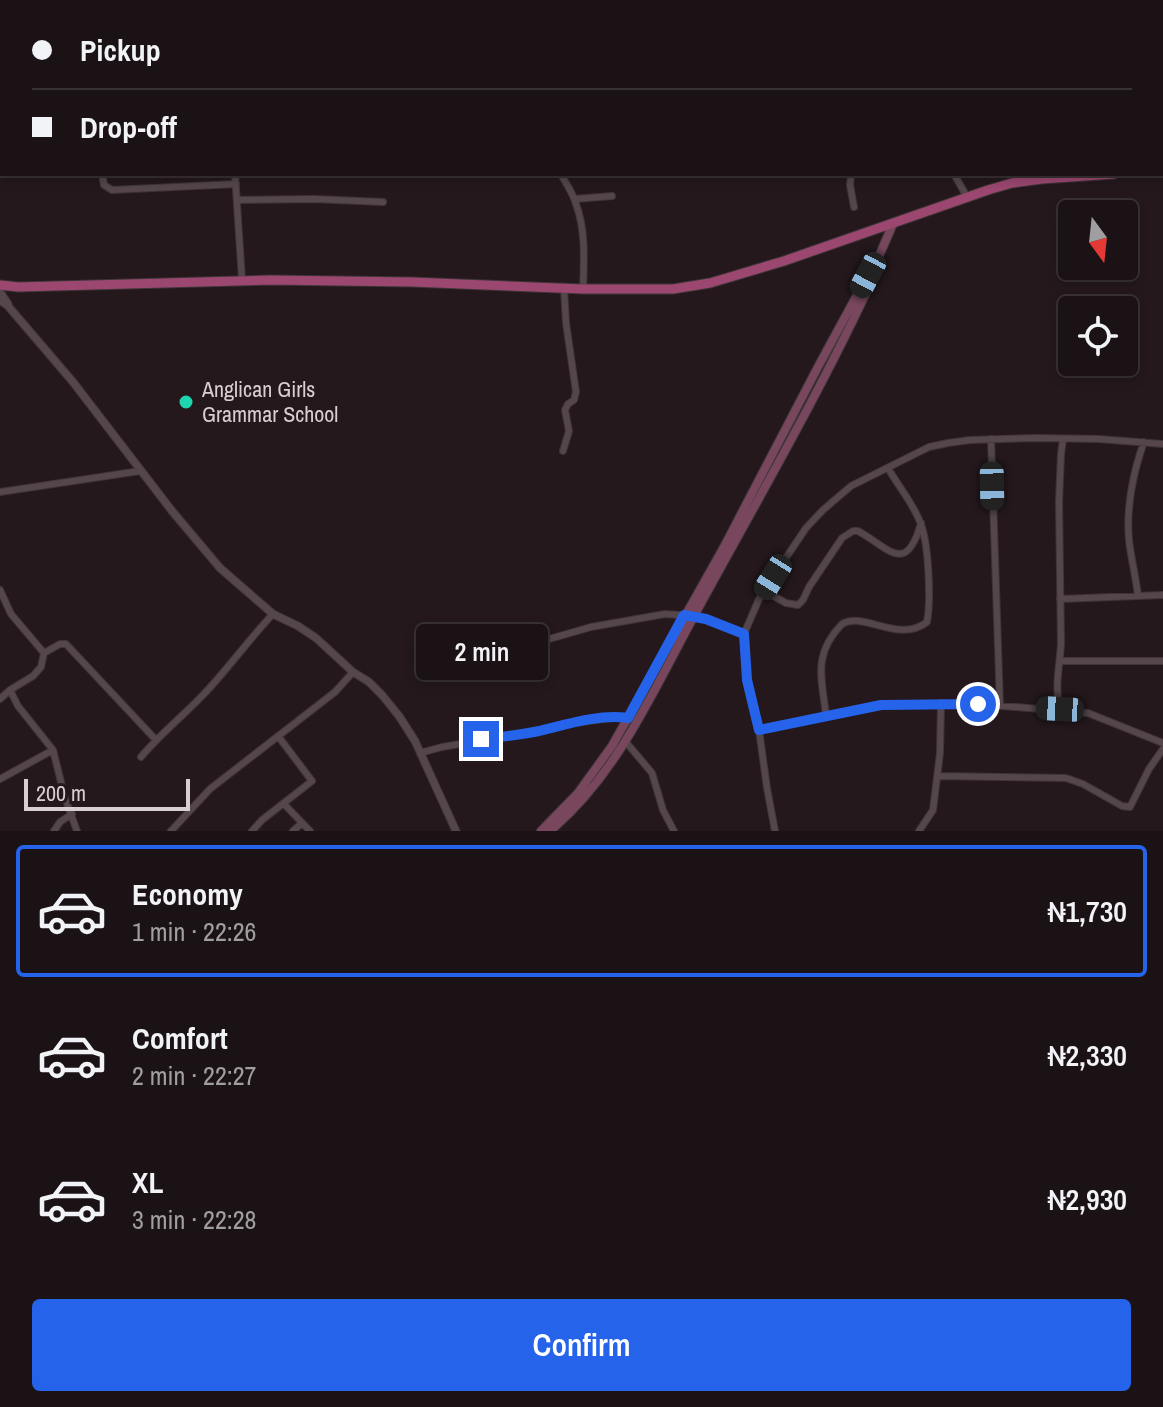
<!DOCTYPE html>
<meta charset="utf-8">
<style>
body{margin:0;font-family:"Archivo Narrow",sans-serif;background:#241b1f;color:#f1f3f6;height:100vh;display:flex;flex-direction:column;font-size:30px;white-space:nowrap}
*{box-sizing:border-box;margin:0}
p{font-size:26px;color:#a09ea1}
.icon{flex:none;width:44px;height:44px;fill:none;stroke:currentColor;stroke-width:2;stroke-linecap:round;stroke-linejoin:round}
.map{position:relative;height:831px;overflow:hidden}
.side{display:flex;flex-direction:column;background:#1b1216;flex:1}
.side>*{flex:none}
.guide{position:absolute;left:0px;top:0px;width:1164px;height:176px;box-shadow:0 4px 12px #0003,0 0 0 2px #393235;display:grid;align-content:center;height:176px;padding:0 32px;background:#1b1216}
.needle{width:52px;rotate:165deg}
.buttons{position:absolute;left:1058px;top:200px;display:grid;gap:16px}
.buttons a{display:grid;place-items:center;width:80px;height:80px;border-radius:8px;background:#1b1216;box-shadow:0 4px 12px #0003,0 0 0 2px #393235;font-size:40px}
.scale{position:absolute;left:24px;bottom:20px;width:166px;box-sizing:border-box;padding-left:8px;border:4px solid #d8cfd2;border-top:0;font-size:22px;line-height:28px;white-space:nowrap;color:#d8cfd2;-webkit-text-stroke:6px #24181d;paint-order:stroke}
.end{position:absolute;width:36px;height:36px;margin:-18px;border:10px solid #2563eb;background:#fff;box-shadow:0 0 0 4px #fff}
.from{border-radius:50%}
.bubble{position:absolute;height:56px;border-radius:8px;background:#1b1216;box-shadow:0 4px 12px #0003,0 0 0 2px #393235;font-size:26px;font-weight:600;line-height:56px;text-align:center}
.car{position:absolute;width:24px;height:48px;margin:-24px -12px;border-radius:10px;box-shadow:0 0 6px 2px #0007;background:linear-gradient(#222 24%,#8ab4d8 0 40%,#222 0 76%,#8ab4d8 0 86%,#222 0)}
.guide b{display:flex;align-items:center;gap:28px;height:76px;font-size:30px}
.guide b+b{border-top:2px solid #393235}
.guide i{width:20px;height:20px;background:#f1f3f6}
ul{padding:14px 0 0;list-style:none}
li{display:flex;align-items:center;gap:24px;height:132px;margin:0 16px 12px;padding:0 16px;border:4px solid transparent;border-radius:8px}
li div{flex:1}
li b{display:block;font-size:30px}
li em{font-style:normal;font-weight:600}
li.selected{border-color:#2563eb}
li>.icon{width:72px;height:72px;stroke-width:1.5}
.action{display:flex;gap:16px;margin-top:auto;padding:16px 32px}
.action a{flex:1;height:92px;border-radius:8px;background:#2563eb;color:#fff;font-size:32px;font-weight:600;line-height:92px;text-align:center}
.map>svg:first-child{display:block}
.lines{fill:none;stroke-linecap:round;stroke-linejoin:round}
.minor-casing{stroke:#3e3538;stroke-width:8}
.tertiary-casing{stroke:#3e3538;stroke-width:9}
.secondary-casing{stroke:#3e3538;stroke-width:10}
.primary-casing{stroke:#3e3538;stroke-width:11}
.minor{stroke:#54464b;stroke-width:6}
.tertiary{stroke:#54464b;stroke-width:7}
.secondary{stroke:#78475d;stroke-width:8}
.primary{stroke:#9c4770;stroke-width:9}
.route{stroke:#2563eb;stroke-width:10}
.poi-dot{fill:#1fd5b0;stroke:#24181d;stroke-width:3}
.labels{text-anchor:middle;dominant-baseline:central;stroke-width:8;stroke-linejoin:round;paint-order:stroke}
.poi-label{font-size:22px;fill:#d8cfd2;stroke:#24181d;text-anchor:start}
</style>
<div class="map">
<svg width="1163" height="831" viewBox="0 0 1163 831">
<rect width="100%" height="100%" fill="#24181d"/>
<g class="lines">
<defs>
<path id="minor" d="M 167,0 L 167,2
M 225,0 L 225,2
M 815,0 L 820,2
M 860,0 L 861,2
M 70,2 L 82,0
M 403,2 L 403,0
M 570,2 L 570,0
M 994,2 L 1001,0
M 0,16 L 2,19
M 0,35 L 2,33
M 0,155 L 2,155
M 102,174 L 104,185 L 112,190 L 236,184
M 235,174 L 242,280
M 561,174 C 566,184 573,193 576,204 C 586,231 584,261 583,289
M 851,174 L 850,185 L 854,207
M 954,174 L 967,197
M 575,199 L 612,196
M 237,200 L 314,199 L 383,202
M 991,439 L 1000,706
M 563,451 L 569,431 L 565,410 L 568,404 L 574,400 L 576,392 L 566,323 L 564,288
M 0,492 L 140,471
M 0,590 L 11,614 L 44,653
M 764,591 L 786,603 L 798,605 L 803,600 L 809,587 L 842,538 L 853,531 L 858,531 C 888,547 906,577 921,523
M 1138,596 C 1136,577 1131,559 1129,540 C 1126,509 1133,472 1144,442
M 1060,599 L 1163,595
M 44,653 L 60,644 L 66,644 L 156,740
M 490,656 L 591,627 L 665,614 L 694,616 L 744,634
M 1060,661 L 1163,661
M 10,690 L 18,706 L 53,750 L 65,798 L 77,831
M 0,699 L 10,690 L 33,676 L 41,667 L 44,653
M 1060,709 C 1054,686 1060,666 1061,643 L 1059,502 L 1061,454 L 1063,439
M 826,716 C 822,678 812,655 842,624 C 864,611 899,644 927,622 C 931,600 929,543 920,522 C 913,503 898,486 888,468
M 759,730 L 881,705 L 978,704 L 1088,713 L 1163,743
M 625,741 L 652,773 L 663,810 L 674,831
M 420,753 L 442,747 L 537,731 L 566,724 L 617,717 L 628,718
M 141,757 C 160,734 183,716 203,695 C 228,669 249,639 273,614
M 938,776 L 1066,778 L 1083,784 L 1122,806 L 1130,807 L 1149,769 L 1163,749
M 0,779 L 53,750
M 284,804 L 310,831
M 54,831 L 60,822 L 72,814
M 171,831 L 210,789 L 335,692 L 353,672
M 252,831 L 262,820 L 312,781 L 278,736
M 293,831 L 302,823
M 775,831 L 767,788 L 759,730 L 747,680 L 744,634 L 759,599 L 773,577 L 806,528 L 823,510 L 851,486 L 929,447 L 948,443 L 970,440 L 1035,438 L 1099,439 L 1163,444
M 919,831 L 933,810 L 940,753 L 941,703"/>
<path id="tertiary" d="M 0,292 L 8,304
M 0,300 L 8,306 L 73,382 L 172,511 L 220,568 L 273,614 L 298,626 L 316,638 L 353,672 L 369,682 L 382,695 L 399,716 L 415,741 L 456,831"/>
<path id="secondary" d="M 541,831 L 578,793 L 612,746 L 724,547 L 819,365 L 868,275 L 872,272 L 893,224
M 550,831 C 617,775 653,691 694,616 C 755,504 820,393 873,278"/>
<path id="primary" d="M 1162,165 L 1163,164
M 0,285 L 18,287 L 270,280 L 412,282 L 583,289 L 673,289 L 710,283 L 784,261 L 988,190 L 1012,183 L 1042,179 L 1114,174"/>
</defs>
<use href="#minor" class="minor-casing"/>
<use href="#tertiary" class="tertiary-casing"/>
<use href="#secondary" class="secondary-casing"/>
<use href="#primary" class="primary-casing"/>
<use href="#minor" class="minor"/>
<use href="#tertiary" class="tertiary"/>
<use href="#secondary" class="secondary"/>
<use href="#primary" class="primary"/>
</g>
<g class="lines">
<path class="route" d="M 481,739 C 501,737 520,735 539,731 C 568,724 599,714 628,718 L 684,615 L 706,619 L 744,634 L 747,680 L 759,730 L 881,705 L 978,704"/>
</g>
<circle class="poi-dot" cx="186" cy="402" r="8"/>
<g class="labels">
<g class="poi-label">
<text x="202" y="389">Anglican Girls<tspan x="202" dy="25">Grammar School</tspan></text>
</g>
</g>
</svg>
<div class="buttons">
<a><svg class="needle" viewBox="-14 -14 28 28"><path d="M0-13l5 13h-10z" fill="#e53935"/><path d="M0 13l5-13h-10z" fill="#a09ea1"/></svg></a>
<a><svg class="icon" aria-label="locate" viewBox="0 0 24 24"><circle cx="12" cy="12" r="6"/><path d="M12 2v4M12 18v4M2 12h4M18 12h4"/></svg></a>
</div>
<div class="scale">200 m</div>
<i class="end from" style="left:978px;top:704px"></i>
<i class="end" style="left:481px;top:739px"></i>
<div class="bubble" style="left:416px;top:624px;width:132px">2 min</div>
<i class="car" style="left:868px;top:275px;rotate:208deg"></i>
<i class="car" style="left:992px;top:486px;rotate:179deg"></i>
<i class="car" style="left:773px;top:577px;rotate:212deg"></i>
<i class="car" style="left:1060px;top:709px;rotate:273deg"></i>
<div class="guide">
<b><i class="from"></i>Pickup</b>
<b><i></i>Drop-off</b>
</div>
</div>
<section class="side">
<ul>
<li class="selected"><svg class="icon" aria-label="car" viewBox="0 0 24 24"><path d="M5 17H2v-5l4-1 3-4h7l3 4 3 1v5h-3M9 17h6M6 11h13"/><circle cx="7" cy="17" r="2"/><circle cx="17" cy="17" r="2"/></svg><div><b>Economy</b><p>1 min · 22:26</p></div><em>₦1,730</em></li>
<li><svg class="icon" aria-label="car" viewBox="0 0 24 24"><path d="M5 17H2v-5l4-1 3-4h7l3 4 3 1v5h-3M9 17h6M6 11h13"/><circle cx="7" cy="17" r="2"/><circle cx="17" cy="17" r="2"/></svg><div><b>Comfort</b><p>2 min · 22:27</p></div><em>₦2,330</em></li>
<li><svg class="icon" aria-label="car" viewBox="0 0 24 24"><path d="M5 17H2v-5l4-1 3-4h7l3 4 3 1v5h-3M9 17h6M6 11h13"/><circle cx="7" cy="17" r="2"/><circle cx="17" cy="17" r="2"/></svg><div><b>XL</b><p>3 min · 22:28</p></div><em>₦2,930</em></li>
</ul>
<div class="action"><a>Confirm</a></div>
</section>
